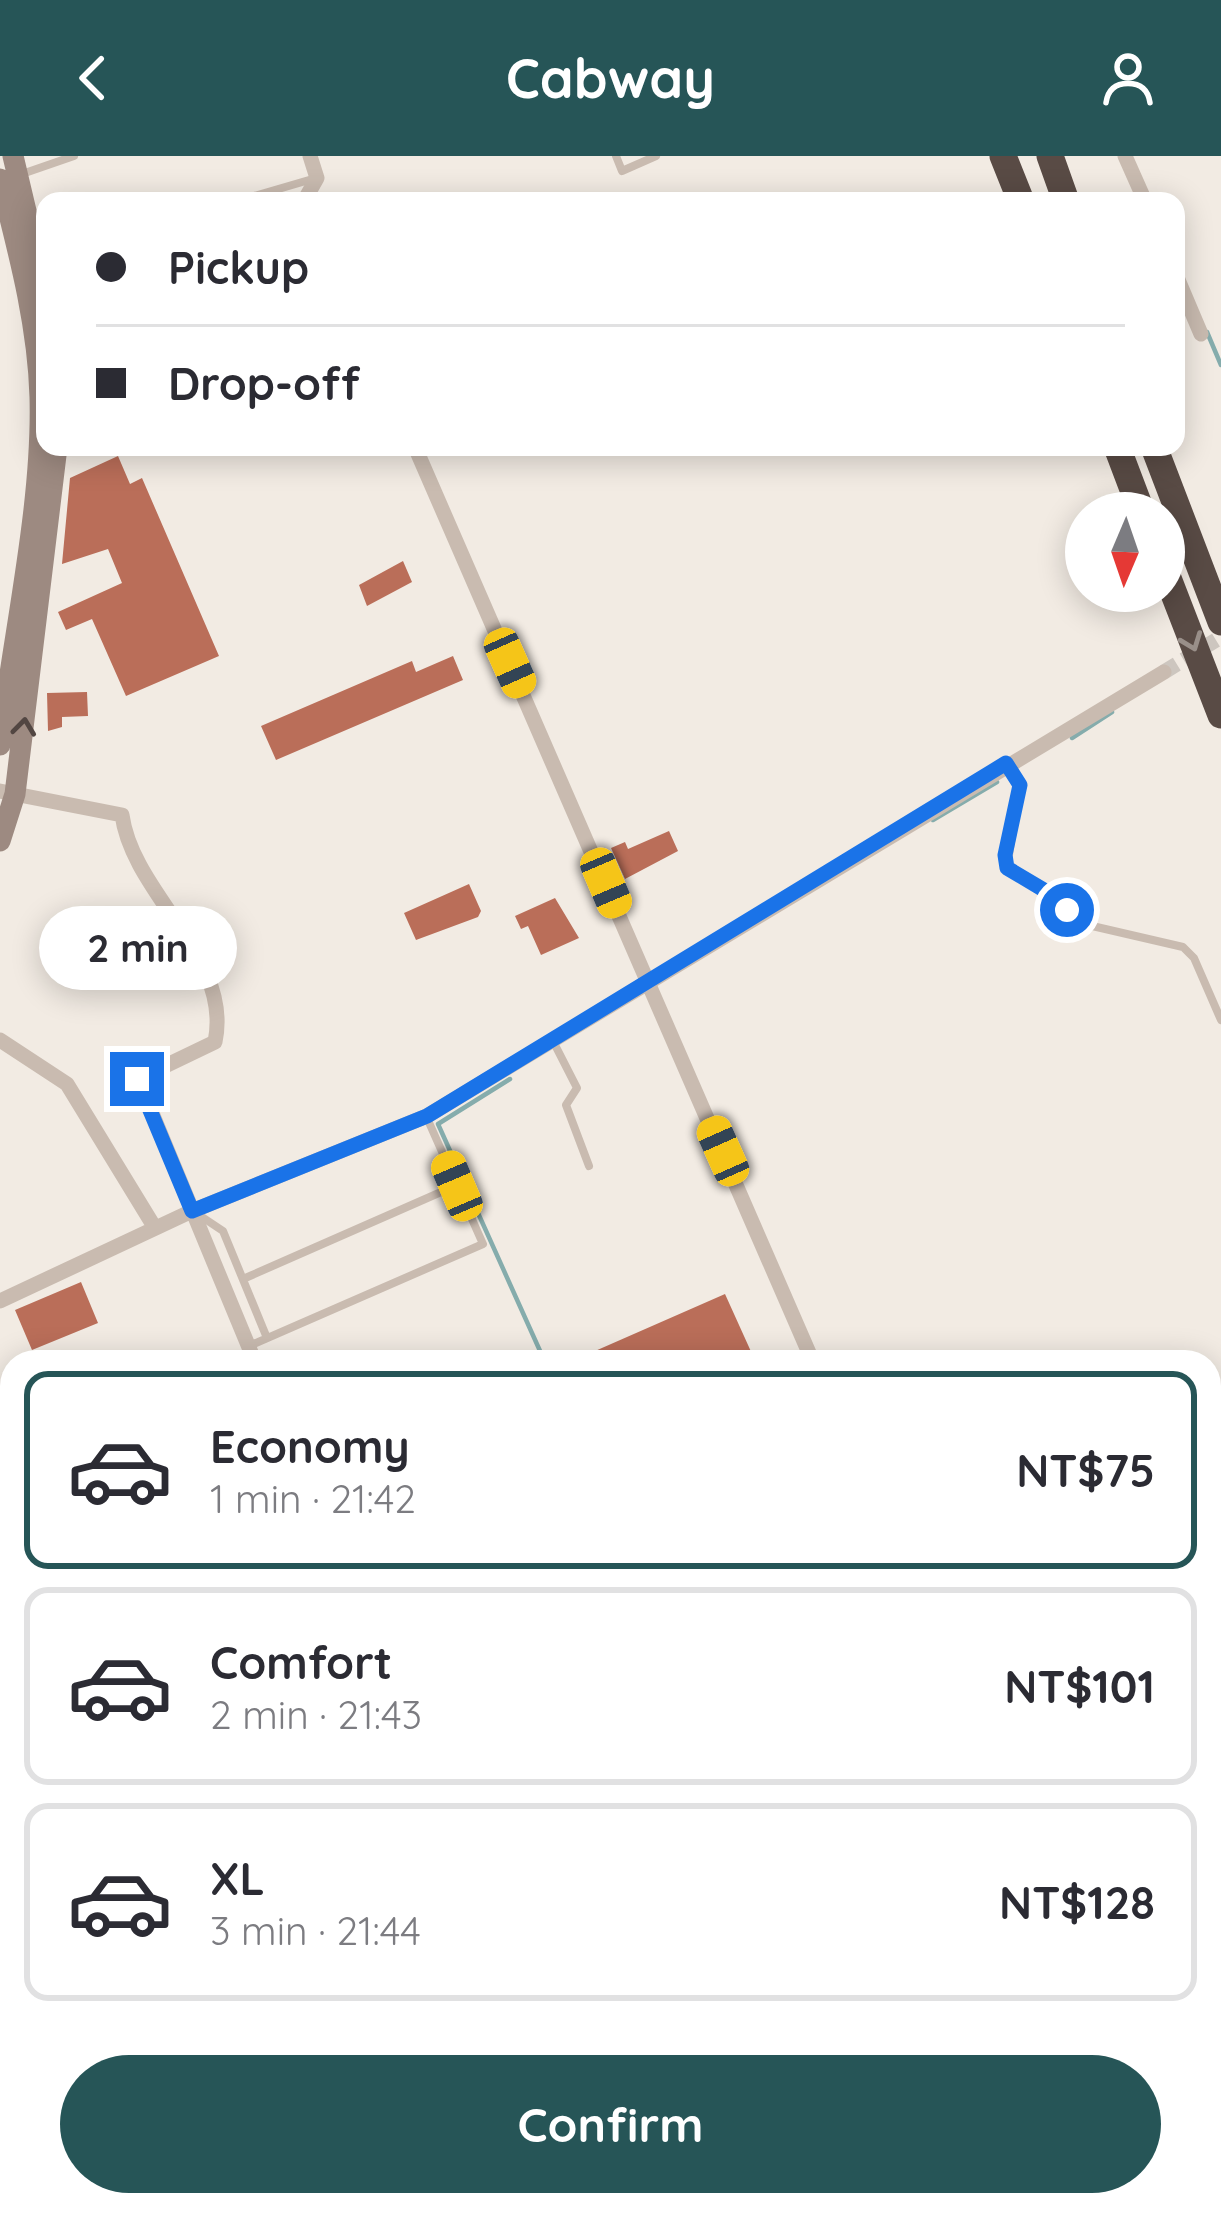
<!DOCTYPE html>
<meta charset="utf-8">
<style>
body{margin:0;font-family:Quicksand,sans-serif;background:#f2f2f3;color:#2b2b33;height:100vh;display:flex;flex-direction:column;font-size:45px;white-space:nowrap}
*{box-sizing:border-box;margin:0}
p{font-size:39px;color:#7c7c81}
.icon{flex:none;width:66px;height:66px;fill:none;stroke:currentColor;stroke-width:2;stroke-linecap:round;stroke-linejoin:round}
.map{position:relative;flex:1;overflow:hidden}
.sheet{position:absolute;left:0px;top:1194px;width:1221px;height:867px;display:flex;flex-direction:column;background:#fff;border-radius:36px 36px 0 0;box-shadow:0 6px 30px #0003}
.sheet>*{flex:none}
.hud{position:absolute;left:36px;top:36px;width:1149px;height:264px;border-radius:24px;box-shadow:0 6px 30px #0003;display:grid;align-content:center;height:264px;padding:0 60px;background:#fff}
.needle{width:78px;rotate:182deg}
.fabs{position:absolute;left:1065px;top:336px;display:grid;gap:24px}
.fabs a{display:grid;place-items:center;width:120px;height:120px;border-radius:50%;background:#fff;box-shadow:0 6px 30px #0003;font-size:60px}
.end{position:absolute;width:54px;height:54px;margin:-27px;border:15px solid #1a73e8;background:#fff;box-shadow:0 0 0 6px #fff}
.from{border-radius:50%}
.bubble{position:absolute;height:84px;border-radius:42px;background:#fff;box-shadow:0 6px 30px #0003;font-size:39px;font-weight:800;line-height:84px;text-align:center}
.car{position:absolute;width:36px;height:72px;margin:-36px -18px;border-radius:15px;box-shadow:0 0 9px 3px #0007;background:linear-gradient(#f5c518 24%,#345 0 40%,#f5c518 0 76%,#345 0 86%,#f5c518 0)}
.hud b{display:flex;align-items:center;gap:42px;height:114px;font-size:45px}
.hud b+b{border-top:3px solid #e1e1e2}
.hud i{width:30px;height:30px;background:#2b2b33}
ul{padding:21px 0 0;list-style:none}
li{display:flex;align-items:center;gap:36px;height:198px;margin:0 24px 18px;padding:0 36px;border:6px solid #e1e1e2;border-radius:24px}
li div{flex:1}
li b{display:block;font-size:45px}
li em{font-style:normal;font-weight:800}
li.on{border-color:#265557}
li>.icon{width:108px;height:108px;stroke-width:1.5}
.cta{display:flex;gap:24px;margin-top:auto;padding:24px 60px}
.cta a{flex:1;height:138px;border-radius:72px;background:#265557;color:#fff;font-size:48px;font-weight:800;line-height:138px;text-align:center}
header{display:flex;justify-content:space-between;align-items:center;height:156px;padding:0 60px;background:#265557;color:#fff;font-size:54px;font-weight:800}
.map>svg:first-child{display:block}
.water{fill:#85acac}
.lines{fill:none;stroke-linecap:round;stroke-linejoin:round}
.stream{stroke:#85acac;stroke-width:4.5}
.building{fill:#ba6e59}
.street-tunnel{stroke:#cdc6bf;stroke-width:15;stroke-dasharray:15 8;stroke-linecap:butt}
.lane{stroke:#c9bbb0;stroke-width:8}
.street{stroke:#c9bbb0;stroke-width:15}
.secondary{stroke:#9d8a81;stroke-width:21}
.highway{stroke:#594b45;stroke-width:27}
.oneway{stroke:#998f89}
.oneway2{stroke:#524642}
.route{stroke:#1a73e8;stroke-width:15}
</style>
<header><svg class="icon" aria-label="back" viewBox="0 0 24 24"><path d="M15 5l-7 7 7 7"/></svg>Cabway<svg class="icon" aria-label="person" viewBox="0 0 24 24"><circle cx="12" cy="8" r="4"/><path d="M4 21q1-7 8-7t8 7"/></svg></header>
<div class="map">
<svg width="1221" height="2060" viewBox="0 0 1221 2060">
<rect width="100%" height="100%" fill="#f2ebe3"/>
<path class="water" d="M 12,1867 L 12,2049 L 592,2049 L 595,2060 L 0,2060 L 0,1872 Z"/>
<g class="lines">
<path class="stream" d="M 1207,176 L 1221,209
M 1072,582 L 1112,556
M 933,664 L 997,626
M 510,923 L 438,968 L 545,1206
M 628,2049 L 630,2060"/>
</g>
<path class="building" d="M 118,300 L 130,328 L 142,322 L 219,500 L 126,540 L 92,463 L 66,474 L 58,456 L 122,427 L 108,393 L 62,408 L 70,322 Z
M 403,405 L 412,426 L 367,450 L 359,429 Z
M 453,500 L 463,524 L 276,604 L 261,570 L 412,505 L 416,516 Z
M 87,536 L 88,560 L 62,561 L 62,571 L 48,575 L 47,537 Z
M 669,675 L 678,695 L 625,723 L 611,692 L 625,686 L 628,693 Z
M 469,728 L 481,755 L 478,761 L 416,784 L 404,757 Z
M 555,742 L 579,782 L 541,799 L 528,770 L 521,773 L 515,760 Z
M 81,1126 L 98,1167 L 32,1194 L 15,1154 Z
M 725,1138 L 753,1200 L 740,1206 L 570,1206 Z"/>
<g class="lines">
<path class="street-tunnel" d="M 1164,516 L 1221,481"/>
<path class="lane" d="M 616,0 L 622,15 L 656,0
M 19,19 L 74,0
M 237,45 L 316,22
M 1009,612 L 1020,629 L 1007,712 L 1059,743 L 1075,766 L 1183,791 L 1194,802 L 1221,864
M 554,887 L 577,932 L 566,949 L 589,1010
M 196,1057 L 223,1075 L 267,1182
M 243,1123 L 457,1029
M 249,1190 L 483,1088 L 427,962"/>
<path class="street" d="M 1125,0 L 1145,45
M 304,45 L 317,22 L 310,0
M 1176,119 L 1201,178
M 415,291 L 813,1206
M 0,635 L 122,659 C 133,739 233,801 215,886 L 138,923 L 255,1206
M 0,884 L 67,928 L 155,1072
M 0,1145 L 192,1055 L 427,960 L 1164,516
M 0,1254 L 12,1282
M 1209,1459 L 1221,1490
M 653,2049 L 655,2060
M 1152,2060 L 1155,2049"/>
<path class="secondary" d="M 13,0 L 45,135
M 0,23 C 18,94 38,167 40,241 C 43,349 13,479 0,589
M 0,685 L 15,638 L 57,291"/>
<path class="highway" d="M 1003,0 L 1021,45
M 1050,0 L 1066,45
M 1117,291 L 1142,357
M 1154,291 L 1221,466
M 1164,412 L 1221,559"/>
</g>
<defs><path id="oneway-chevron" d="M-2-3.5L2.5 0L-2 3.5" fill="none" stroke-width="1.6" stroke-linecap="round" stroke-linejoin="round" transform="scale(3)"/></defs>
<use class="oneway" href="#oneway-chevron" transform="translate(1192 486) rotate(69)"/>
<use class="oneway2" href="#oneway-chevron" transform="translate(24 571) rotate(-83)"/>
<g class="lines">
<path class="route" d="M 137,923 L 192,1055 L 427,960 L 1006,607 L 1020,629 L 1005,699 L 1007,712 L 1059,743 L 1067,754"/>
</g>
</svg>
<div class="fabs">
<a><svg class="needle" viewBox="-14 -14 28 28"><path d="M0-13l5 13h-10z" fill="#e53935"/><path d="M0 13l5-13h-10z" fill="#7c7c81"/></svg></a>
</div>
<i class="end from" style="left:1067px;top:754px"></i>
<i class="end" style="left:137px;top:923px"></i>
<div class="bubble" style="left:39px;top:750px;width:198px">2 min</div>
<i class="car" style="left:510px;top:507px;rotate:156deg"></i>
<i class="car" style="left:606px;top:727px;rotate:157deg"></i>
<i class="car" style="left:723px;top:995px;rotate:336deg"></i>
<i class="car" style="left:457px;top:1030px;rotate:337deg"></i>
<div class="hud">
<b><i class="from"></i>Pickup</b>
<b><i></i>Drop-off</b>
</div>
<section class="sheet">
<ul>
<li class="on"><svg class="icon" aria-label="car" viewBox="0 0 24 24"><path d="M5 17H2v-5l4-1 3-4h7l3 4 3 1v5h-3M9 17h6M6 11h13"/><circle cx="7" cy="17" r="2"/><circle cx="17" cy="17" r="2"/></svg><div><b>Economy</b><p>1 min · 21:42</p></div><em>NT$75</em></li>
<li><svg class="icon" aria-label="car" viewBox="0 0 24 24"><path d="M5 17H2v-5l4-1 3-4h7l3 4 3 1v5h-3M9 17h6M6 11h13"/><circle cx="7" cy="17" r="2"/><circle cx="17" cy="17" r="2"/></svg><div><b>Comfort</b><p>2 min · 21:43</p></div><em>NT$101</em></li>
<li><svg class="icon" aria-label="car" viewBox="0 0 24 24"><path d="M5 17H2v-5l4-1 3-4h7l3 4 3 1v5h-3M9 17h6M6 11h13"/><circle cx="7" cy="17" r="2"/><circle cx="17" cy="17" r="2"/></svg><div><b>XL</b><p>3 min · 21:44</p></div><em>NT$128</em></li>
</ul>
<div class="cta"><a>Confirm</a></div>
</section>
</div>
